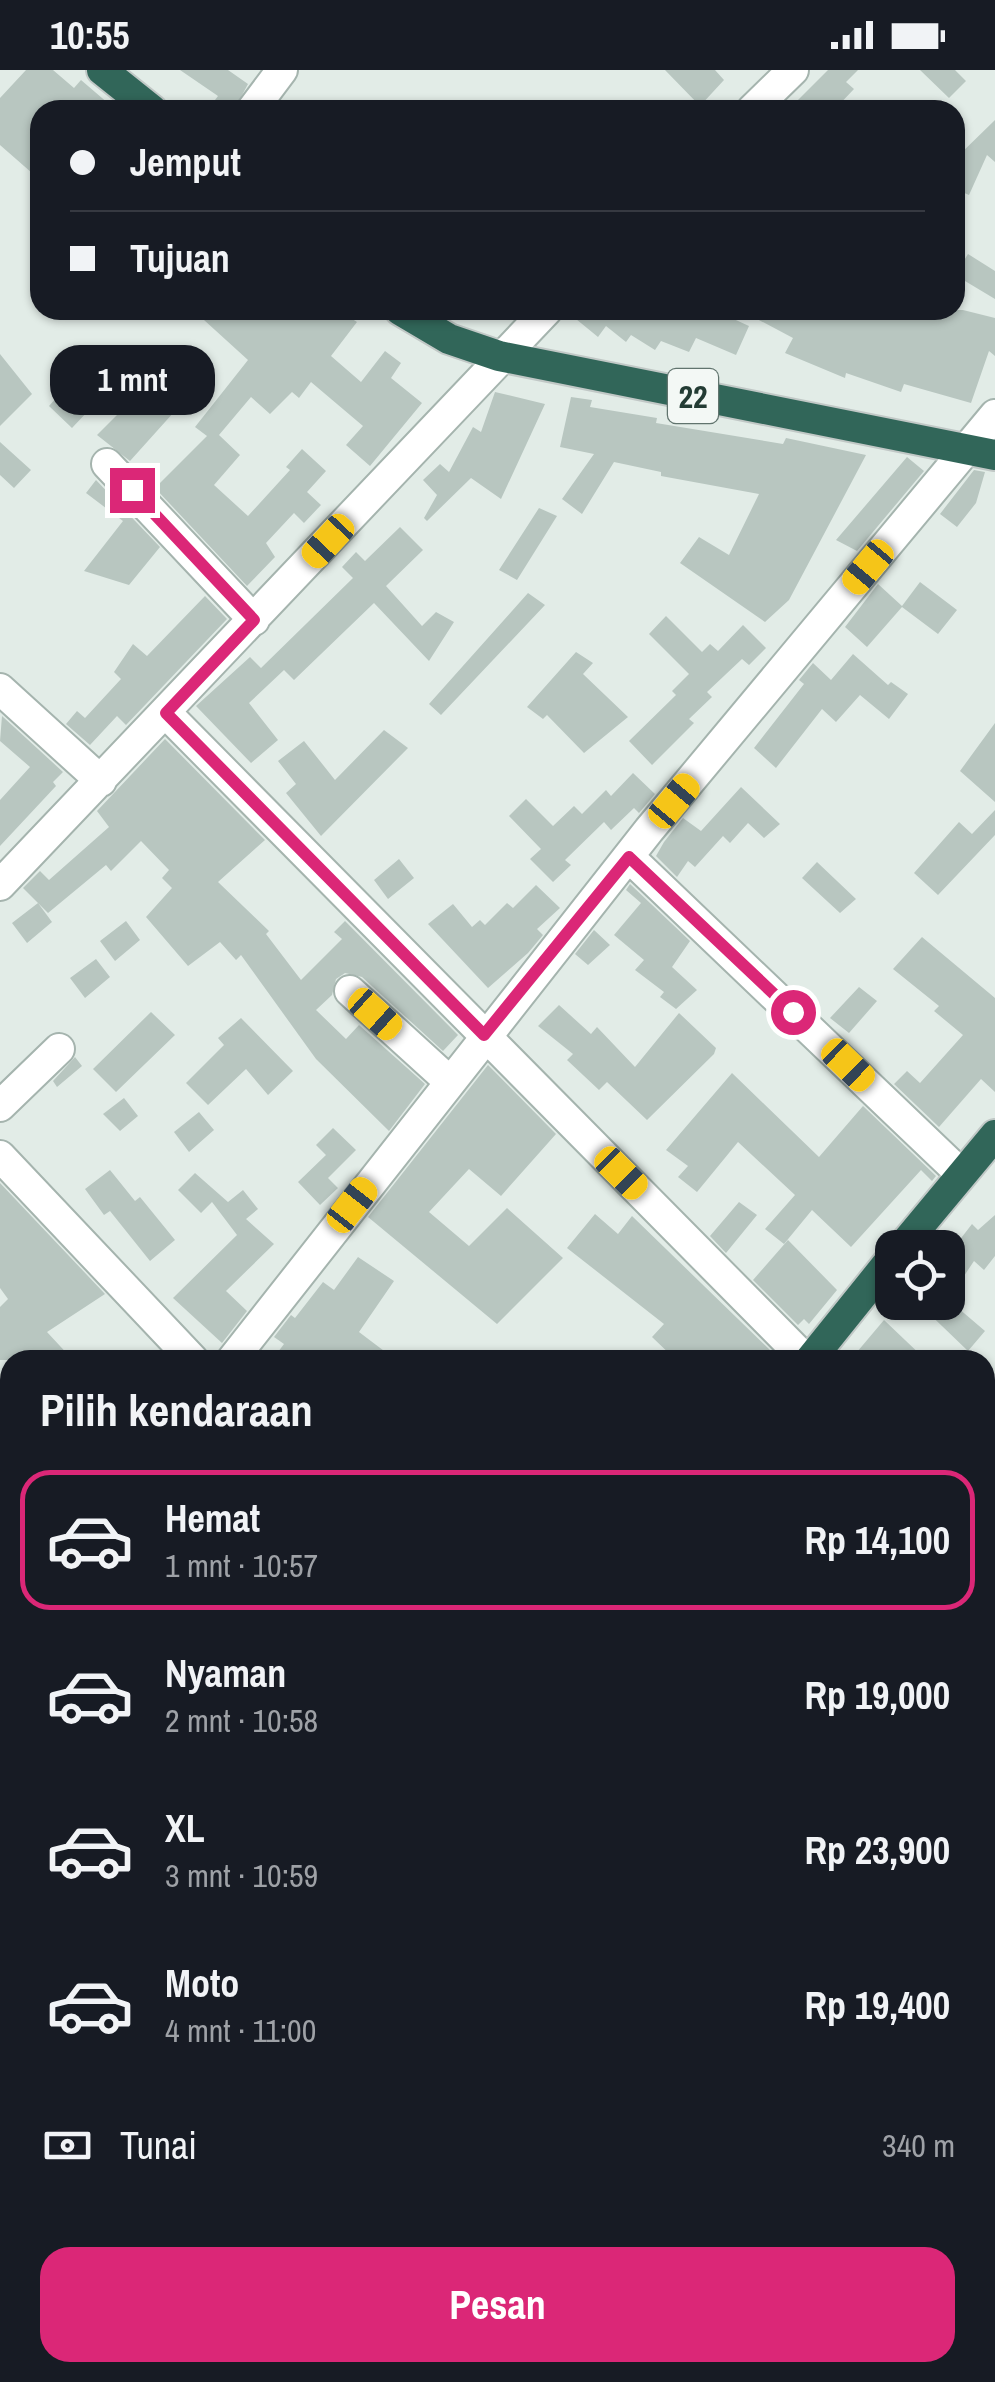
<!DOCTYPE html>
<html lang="id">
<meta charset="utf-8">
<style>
body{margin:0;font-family:"Archivo Narrow",sans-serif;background:#242831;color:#f1f3f6;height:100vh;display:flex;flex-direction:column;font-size:38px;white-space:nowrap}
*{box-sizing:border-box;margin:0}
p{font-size:32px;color:#9ea1a6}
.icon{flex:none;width:55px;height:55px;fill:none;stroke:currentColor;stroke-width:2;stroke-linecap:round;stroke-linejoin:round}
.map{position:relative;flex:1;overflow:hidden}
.panel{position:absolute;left:0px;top:1280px;width:995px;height:1032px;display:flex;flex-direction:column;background:#171b24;border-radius:30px 30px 0 0;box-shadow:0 2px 8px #0004}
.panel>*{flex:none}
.guide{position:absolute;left:30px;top:30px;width:935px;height:220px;border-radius:30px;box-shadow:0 2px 8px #0004;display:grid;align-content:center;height:220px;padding:0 40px;background:#171b24}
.buttons{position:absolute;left:875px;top:1160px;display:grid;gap:20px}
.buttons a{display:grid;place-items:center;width:90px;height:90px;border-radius:20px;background:#171b24;box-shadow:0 2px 8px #0004;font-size:50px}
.end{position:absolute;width:45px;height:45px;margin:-22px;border:12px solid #db2777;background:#fff;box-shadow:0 0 0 5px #fff}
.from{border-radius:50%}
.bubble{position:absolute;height:70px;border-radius:30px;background:#171b24;box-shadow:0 2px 8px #0004;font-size:32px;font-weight:700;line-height:70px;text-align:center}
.car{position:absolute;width:30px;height:60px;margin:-30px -15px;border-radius:12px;box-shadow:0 0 8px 2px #0007;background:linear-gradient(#f5c518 24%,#345 0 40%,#f5c518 0 76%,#345 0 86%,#f5c518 0)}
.guide b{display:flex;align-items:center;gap:35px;height:95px;font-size:38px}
.guide b+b{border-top:2px solid #363941}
.guide i{width:25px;height:25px;background:#f1f3f6}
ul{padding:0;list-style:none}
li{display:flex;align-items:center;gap:30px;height:140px;margin:0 20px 15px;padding:0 20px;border:5px solid transparent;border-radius:30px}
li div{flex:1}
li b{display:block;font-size:38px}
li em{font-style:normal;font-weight:700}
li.active{border-color:#db2777}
li>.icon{width:90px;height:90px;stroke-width:1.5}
h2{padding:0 40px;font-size:45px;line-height:120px}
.pay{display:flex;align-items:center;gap:25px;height:110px;padding:0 40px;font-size:38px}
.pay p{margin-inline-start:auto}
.button{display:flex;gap:20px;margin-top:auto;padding:20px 40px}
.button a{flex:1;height:115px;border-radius:30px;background:#db2777;color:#fff;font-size:40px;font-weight:700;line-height:115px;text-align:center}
.status{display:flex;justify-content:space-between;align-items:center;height:70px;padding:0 50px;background:#171b24;direction:ltr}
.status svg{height:28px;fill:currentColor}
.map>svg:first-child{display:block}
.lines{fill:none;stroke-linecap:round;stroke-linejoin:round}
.river{stroke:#8dc7ce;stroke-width:42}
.building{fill:#b8c6c0}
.minor-casing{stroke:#a5b4ae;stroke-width:34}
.highway-casing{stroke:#c1c8c6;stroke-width:34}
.minor{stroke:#fff;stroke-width:30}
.highway{stroke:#316659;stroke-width:30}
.route{stroke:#db2777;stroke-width:12}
.labels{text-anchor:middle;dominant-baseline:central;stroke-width:10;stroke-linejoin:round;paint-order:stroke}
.shield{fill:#f3f8f5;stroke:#61746e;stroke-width:2.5}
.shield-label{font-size:32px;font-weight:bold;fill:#233c34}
</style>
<div class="status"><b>10:55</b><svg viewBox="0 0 49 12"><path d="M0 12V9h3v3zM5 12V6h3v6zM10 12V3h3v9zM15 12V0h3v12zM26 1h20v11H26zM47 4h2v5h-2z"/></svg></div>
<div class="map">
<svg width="995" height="2312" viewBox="0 0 995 2312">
<rect width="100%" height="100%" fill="#e2ece7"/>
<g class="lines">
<path class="river" d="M 0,2223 L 10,2271
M 15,2302 L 16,2312"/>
</g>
<path class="building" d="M 26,0 L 53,0 L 74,18 L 81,10 L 116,40 L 40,40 L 40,110 L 0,75 L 0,28 Z
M 180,0 L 228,0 L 248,14 L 234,40 L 229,40 L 215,30 L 218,26 Z
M 665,0 L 715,0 L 724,10 L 700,36 Z
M 828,0 L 858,0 L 846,12 L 854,19 L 834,40 L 788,40 Z
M 920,0 L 955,0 L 966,11 L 949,28 Z
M 995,50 L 995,92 L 987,85 L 969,125 L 955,119 L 955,89 Z
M 968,184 L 995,201 L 995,229 L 955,205 Z
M 193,240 L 338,240 L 357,252 L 331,286 L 361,312 L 385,281 L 401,293 L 391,308 L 422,333 L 370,396 L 346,375 L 363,356 L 311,312 L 299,328 L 292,322 L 270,344 L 251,327 L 219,365 L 240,385 L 214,415 L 248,446 L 290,400 L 286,397 L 302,379 L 326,401 L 307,422 L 321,435 L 304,453 L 294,443 L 266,473 L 275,487 L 247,516 L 155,418 L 207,366 L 195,357 L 248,290 Z
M 565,240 L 714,240 L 749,256 L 736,285 L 696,268 L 689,282 L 661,271 L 655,280 L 631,265 L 626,272 L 606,256 L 598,267 Z
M 740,240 L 963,240 L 995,248 L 995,286 L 989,281 L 971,333 L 904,314 L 901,322 L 846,303 L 845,308 L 785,283 L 793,268 Z
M 0,284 L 32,324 L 0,356 Z
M 154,308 L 183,332 L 130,391 L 97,365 Z
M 65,318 L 89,340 L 72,358 L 49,336 Z
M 495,322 L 545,334 L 501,429 L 471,408 L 427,451 L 424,448 L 437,425 L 423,410 L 440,394 L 449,402 L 473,357 L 481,362 Z
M 571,327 L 592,330 L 590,337 L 657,348 L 656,353 L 783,374 L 786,368 L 866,385 L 789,530 L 765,552 L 680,493 L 699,467 L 729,485 L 759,424 L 661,406 L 661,402 L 614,392 L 582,444 L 562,429 L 594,384 L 560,377 Z
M 0,372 L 31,400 L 14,418 L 0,405 Z
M 907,387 L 924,401 L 857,481 L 836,470 Z
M 974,400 L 985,402 L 976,433 L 957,457 L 940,444 Z
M 96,410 L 160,477 L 129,515 L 84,501 L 123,451 L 86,423 Z
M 539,438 L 557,446 L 517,510 L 499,500 Z
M 400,457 L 423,480 L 386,516 L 422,556 L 436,542 L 454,552 L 429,591 L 374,533 L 294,610 L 284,600 L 249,633 L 278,670 L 251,693 L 196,636 L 250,587 L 261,598 L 353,508 L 342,497 L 356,482 L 365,491 Z
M 920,512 L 957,540 L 938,564 L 902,537 L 867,577 L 845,557 L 878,514 L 902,536 Z
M 528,523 L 545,535 L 441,645 L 429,634 Z
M 205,526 L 227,549 L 126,655 L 117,646 L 90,675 L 66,654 L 77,641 L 85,648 L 121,609 L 114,602 L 133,574 L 147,586 Z
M 666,546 L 702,582 L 710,574 L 718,581 L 743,555 L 766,578 L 749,595 L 742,589 L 707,622 L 712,627 L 689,649 L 694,653 L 652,695 L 629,671 L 676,625 L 672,621 L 689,604 L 649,564 Z
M 576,582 L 593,593 L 583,604 L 628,647 L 584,683 L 547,645 L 543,649 L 527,637 Z
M 853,584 L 888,615 L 891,612 L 908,624 L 889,649 L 860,625 L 836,652 L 822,639 L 776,698 L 754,678 L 804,614 L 799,610 L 813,593 L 831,610 Z
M 2,646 L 63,702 L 53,712 L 56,716 L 0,776 L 0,730 L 30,697 L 0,671 Z
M 995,653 L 995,732 L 960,701 Z
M 384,660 L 408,678 L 321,766 L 286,723 L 296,714 L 278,691 L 304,671 L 335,710 Z
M 165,669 L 265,770 L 218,812 L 269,861 L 266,864 L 301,910 L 342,869 L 334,862 L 345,851 L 458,965 L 443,981 L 362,907 L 345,903 L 336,909 L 332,925 L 316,940 L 346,969 L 359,955 L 425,1014 L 389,1061 L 316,989 L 241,885 L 236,890 L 220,872 L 188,896 L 146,847 L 172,818 L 162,808 L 169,800 L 141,771 L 111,801 L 106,795 L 48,843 L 23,818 L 40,801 L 49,810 L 109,757 L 97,741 Z
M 633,703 L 655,724 L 639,743 L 634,738 L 611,760 L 604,752 L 565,790 L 571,795 L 553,812 L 530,789 L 541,779 L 509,746 L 526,729 L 553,756 L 574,736 L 582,744 L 606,720 L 611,726 Z
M 741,717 L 780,754 L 764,768 L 748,753 L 730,773 L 723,766 L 695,797 L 688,791 L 677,807 L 656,786 L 664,772 L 683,748 L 701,761 Z
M 995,740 L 995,765 L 938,825 L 914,803 L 959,752 L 972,764 Z
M 399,789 L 414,808 L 388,829 L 374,810 Z
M 817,792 L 856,829 L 840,843 L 802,808 Z
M 630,814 L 690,871 L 672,897 L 697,920 L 676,939 L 660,927 L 664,922 L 635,900 L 644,890 L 614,865 L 641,833 L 626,820 Z
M 536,815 L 560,838 L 537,859 L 543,865 L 528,883 L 488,918 L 428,854 L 453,834 L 472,857 L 480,850 L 485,855 L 507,833 L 513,838 Z
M 38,833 L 52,852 L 27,873 L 12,853 Z
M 126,851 L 140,870 L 115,891 L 100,871 Z
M 594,860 L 610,875 L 588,895 L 575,884 Z
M 922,867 L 995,928 L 995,1022 L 981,1009 L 939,1057 L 894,1014 L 907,1001 L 920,1013 L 963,965 L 934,941 L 939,936 L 893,899 Z
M 96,889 L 110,907 L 85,928 L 70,908 Z
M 859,917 L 877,931 L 849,963 L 830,948 Z
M 559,935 L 591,964 L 597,957 L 635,997 L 679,943 L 716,978 L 714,984 L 647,1050 L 607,1012 L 599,1020 L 567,990 L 573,984 L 538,956 Z
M 151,942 L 175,965 L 116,1022 L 93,999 Z
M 241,948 L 293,1001 L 268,1025 L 246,999 L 208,1035 L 186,1013 L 224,975 L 218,968 Z
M 75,987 L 82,996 L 57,1017 L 53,1011 Z
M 488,995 L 556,1064 L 501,1126 L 469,1099 L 429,1142 L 469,1176 L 507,1138 L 563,1188 L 497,1254 L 368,1147 Z
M 732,1003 L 819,1087 L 863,1036 L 936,1106 L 932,1111 L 921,1100 L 851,1177 L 812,1140 L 784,1174 L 765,1159 L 795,1125 L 738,1072 L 697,1122 L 678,1107 L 688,1096 L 666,1080 Z
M 124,1028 L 138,1046 L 120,1061 L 103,1044 Z
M 199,1042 L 214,1060 L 189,1082 L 174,1062 Z
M 333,1058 L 356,1080 L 328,1108 L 338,1118 L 320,1135 L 298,1112 L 326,1085 L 316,1075 Z
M 110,1100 L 135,1131 L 140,1127 L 175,1170 L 150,1191 L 110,1141 L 104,1145 L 85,1119 Z
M 195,1103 L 228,1132 L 243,1120 L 258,1139 L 246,1149 L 274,1174 L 226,1221 L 247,1241 L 222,1273 L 173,1228 L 237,1165 L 212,1132 L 201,1143 L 178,1120 Z
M 0,1113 L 105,1224 L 47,1262 L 73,1290 L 0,1290 L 0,1237 L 8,1229 L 0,1218 Z
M 739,1132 L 757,1145 L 726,1183 L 710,1166 Z
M 595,1144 L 618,1164 L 632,1146 L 771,1281 L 762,1290 L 676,1290 L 652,1267 L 664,1254 L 567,1178 Z
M 995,1145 L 995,1186 L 984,1200 L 974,1191 L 948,1230 L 948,1185 L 972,1154 L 978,1160 Z
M 788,1170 L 837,1220 L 809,1254 L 804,1249 L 798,1255 L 753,1210 Z
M 358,1187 L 394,1211 L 359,1262 L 396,1290 L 272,1290 L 284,1274 L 274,1267 L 291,1245 L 295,1248 L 323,1212 L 334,1220 Z
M 917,1232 L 951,1232 L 985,1261 L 968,1281 Z
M 884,1250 L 926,1290 L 866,1290 L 857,1282 Z"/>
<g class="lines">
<defs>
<path id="minor" d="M 252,40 L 282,0
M 752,40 L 793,0
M 107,394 L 254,550
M 0,619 L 101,711
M 166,643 L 806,1290
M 629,787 L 961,1104
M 0,815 L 547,240
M 350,921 L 449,1011
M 0,1036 L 59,979
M 0,1086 L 193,1290
M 232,1290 L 649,760 L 995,345
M 985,1457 L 995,1466
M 0,1564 L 10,1552
M 985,1790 L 995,1780
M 985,2146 L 995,2137
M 985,2255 L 995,2268
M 300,2302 L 310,2312
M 453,2302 L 462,2312
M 843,2302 L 851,2312
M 367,2312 L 376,2302
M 808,2312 L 817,2302"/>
<path id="highway" d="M 102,0 L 152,40
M 400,240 L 449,269 L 499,286 L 995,385
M 901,1178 L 995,1065
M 810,1290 L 892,1188
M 106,2302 L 107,2312"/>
</defs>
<use href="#minor" class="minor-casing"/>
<use href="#highway" class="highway-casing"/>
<use href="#minor" class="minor"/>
<use href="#highway" class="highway"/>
</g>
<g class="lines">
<path class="route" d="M 132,420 L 254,550 L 166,643 L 484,965 L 629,787 L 793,942"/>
</g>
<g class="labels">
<rect class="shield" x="668" y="299" width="50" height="54" rx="8"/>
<g class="shield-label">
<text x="693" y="326">22</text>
</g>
</g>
</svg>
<div class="buttons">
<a><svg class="icon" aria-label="locate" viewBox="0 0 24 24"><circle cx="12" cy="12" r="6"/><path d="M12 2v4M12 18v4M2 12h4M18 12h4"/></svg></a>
</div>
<i class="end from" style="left:793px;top:942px"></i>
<i class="end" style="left:132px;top:420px"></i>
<div class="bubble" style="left:50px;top:275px;width:165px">1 mnt</div>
<i class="car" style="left:328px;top:471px;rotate:223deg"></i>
<i class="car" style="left:868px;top:497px;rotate:220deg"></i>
<i class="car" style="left:674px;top:731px;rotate:40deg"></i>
<i class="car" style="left:375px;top:944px;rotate:132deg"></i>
<i class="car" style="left:848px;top:995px;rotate:134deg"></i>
<i class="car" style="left:621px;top:1103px;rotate:135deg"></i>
<i class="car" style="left:352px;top:1135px;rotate:38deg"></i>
<div class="guide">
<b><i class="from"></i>Jemput</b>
<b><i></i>Tujuan</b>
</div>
<section class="panel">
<h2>Pilih kendaraan</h2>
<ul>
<li class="active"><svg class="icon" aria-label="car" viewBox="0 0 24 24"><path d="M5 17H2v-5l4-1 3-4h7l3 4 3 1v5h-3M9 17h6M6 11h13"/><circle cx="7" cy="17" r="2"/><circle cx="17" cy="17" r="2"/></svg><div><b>Hemat</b><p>1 mnt · 10:57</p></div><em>Rp 14,100</em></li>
<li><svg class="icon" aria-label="car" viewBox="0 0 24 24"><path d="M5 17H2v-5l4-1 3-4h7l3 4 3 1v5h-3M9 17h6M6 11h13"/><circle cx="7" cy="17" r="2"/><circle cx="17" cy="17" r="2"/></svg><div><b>Nyaman</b><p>2 mnt · 10:58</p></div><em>Rp 19,000</em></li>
<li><svg class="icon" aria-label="car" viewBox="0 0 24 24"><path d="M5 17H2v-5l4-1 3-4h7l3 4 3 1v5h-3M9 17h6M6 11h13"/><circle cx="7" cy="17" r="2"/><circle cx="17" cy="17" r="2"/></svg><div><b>XL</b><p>3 mnt · 10:59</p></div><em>Rp 23,900</em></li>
<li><svg class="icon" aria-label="car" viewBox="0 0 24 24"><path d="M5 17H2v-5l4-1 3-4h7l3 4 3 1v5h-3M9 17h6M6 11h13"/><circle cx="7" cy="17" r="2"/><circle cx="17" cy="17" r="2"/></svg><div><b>Moto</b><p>4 mnt · 11:00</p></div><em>Rp 19,400</em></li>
</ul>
<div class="pay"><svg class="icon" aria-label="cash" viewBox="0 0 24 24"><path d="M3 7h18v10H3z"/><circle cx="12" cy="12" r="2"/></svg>Tunai<p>340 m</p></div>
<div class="button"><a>Pesan</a></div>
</section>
</div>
